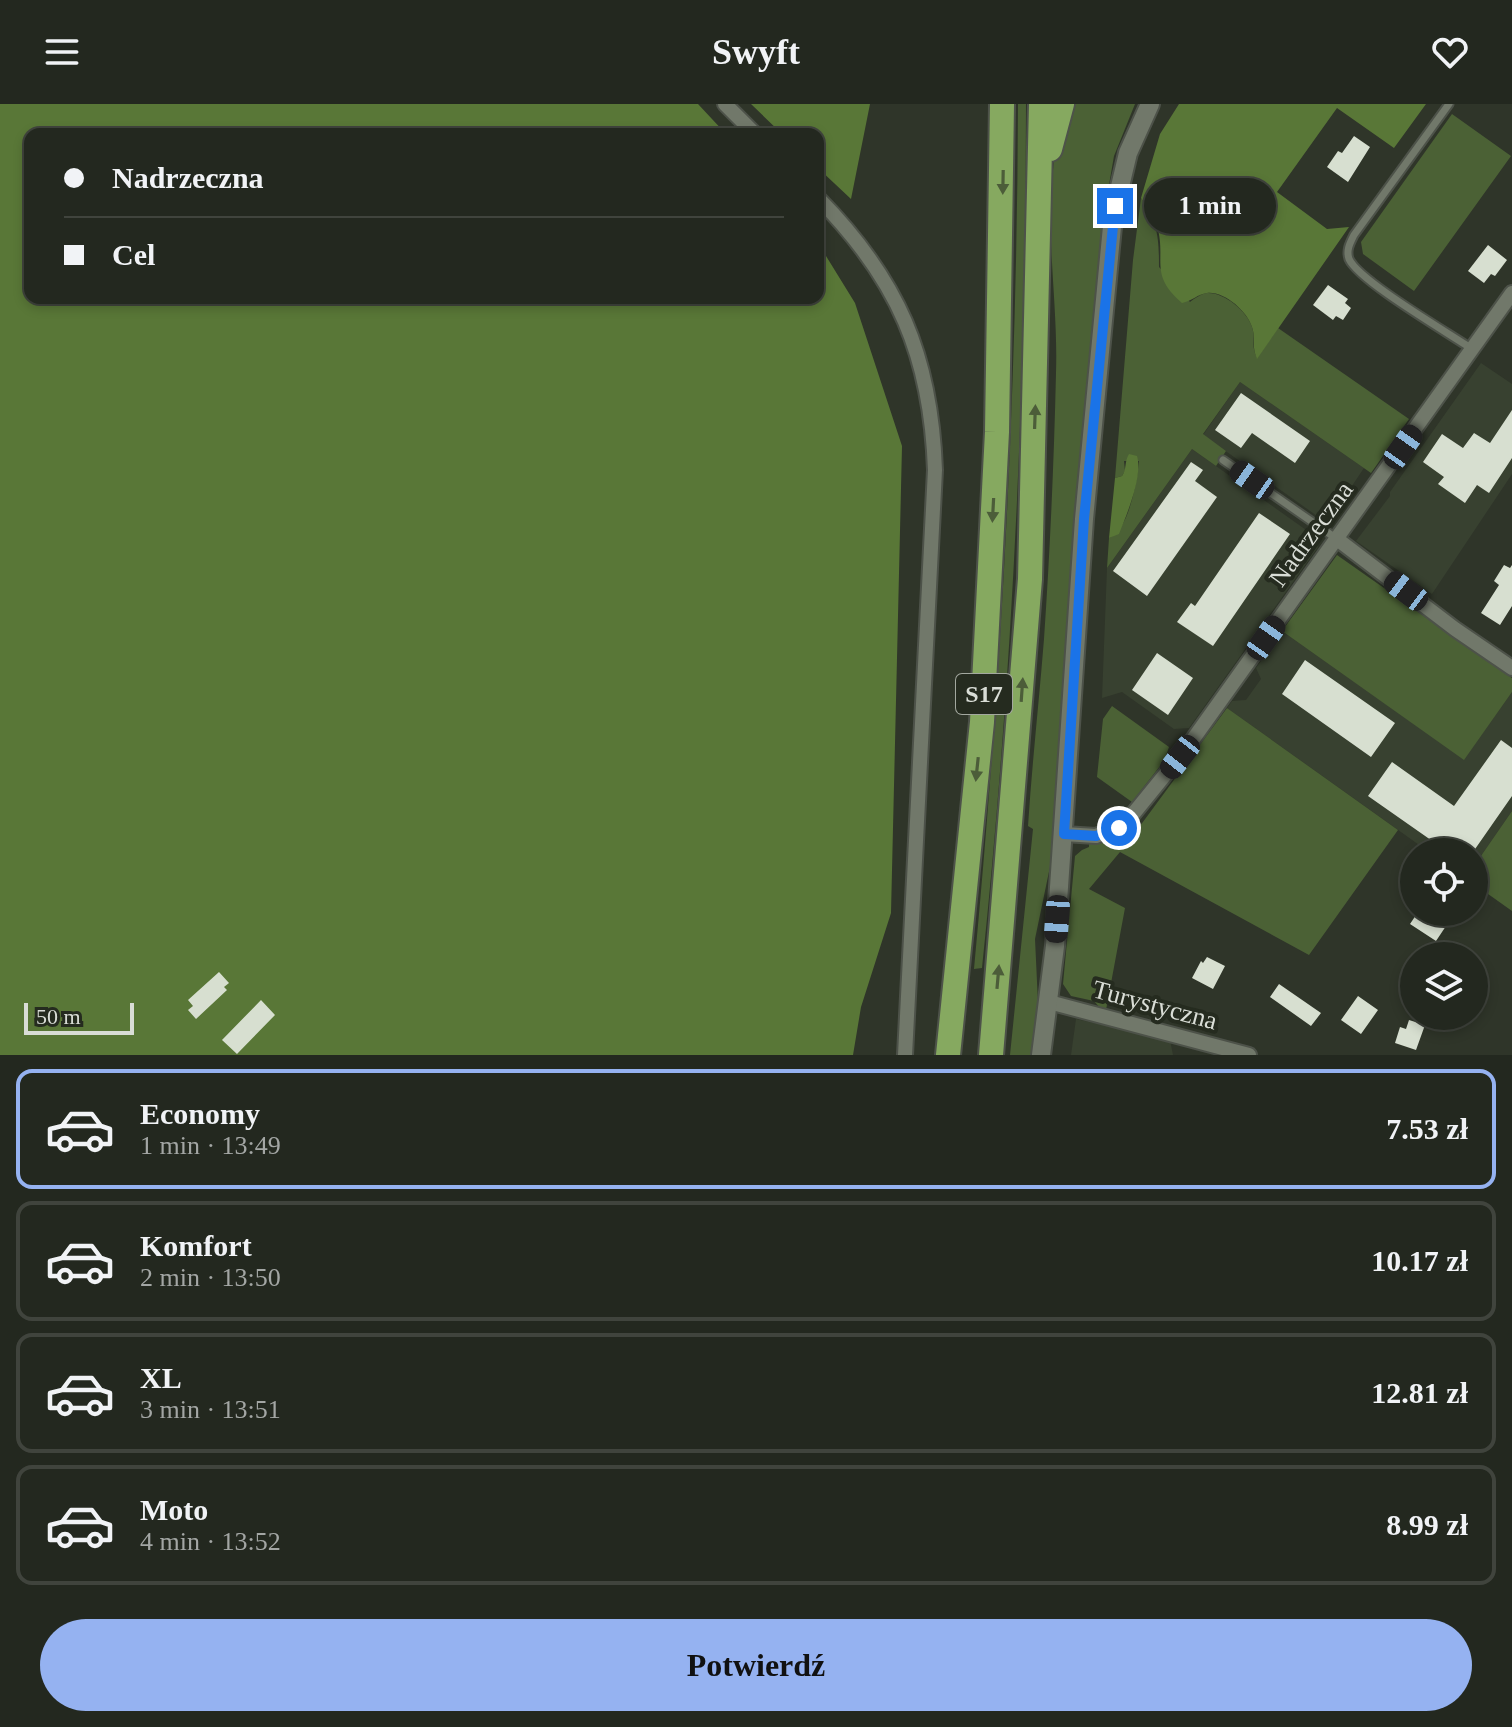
<!DOCTYPE html>
<html lang="pl">
<meta charset="utf-8">
<style>
body{margin:0;font-family:"Times New Roman",serif;background:#2f342c;color:#f1f3f6;height:100vh;display:flex;flex-direction:column;font-size:30px;white-space:nowrap}
*{box-sizing:border-box;margin:0}
p{font-size:26px;color:#a3a6a4}
.icon{flex:none;width:44px;height:44px;fill:none;stroke:currentColor;stroke-width:2;stroke-linecap:round;stroke-linejoin:round}
.map{position:relative;height:951px;overflow:hidden}
.sheet{display:flex;flex-direction:column;background:#23281f;flex:1}
.sheet>*{flex:none}
.guide{position:absolute;left:24px;top:24px;width:800px;height:176px;border-radius:16px;box-shadow:0 4px 12px #0003,0 0 0 2px #40443d;display:grid;align-content:center;height:176px;padding:0 40px;background:#23281f}
.fabs{position:absolute;left:1400px;top:734px;display:grid;gap:16px}
.fabs a{display:grid;place-items:center;width:88px;height:88px;border-radius:50%;background:#23281f;box-shadow:0 4px 12px #0003,0 0 0 2px #40443d;font-size:40px}
.scale{position:absolute;left:24px;bottom:20px;width:110px;box-sizing:border-box;padding-left:8px;border:4px solid #d9ddd6;border-top:0;font-size:22px;line-height:28px;white-space:nowrap;color:#d9ddd6;-webkit-text-stroke:6px #252b1f;paint-order:stroke}
.end{position:absolute;width:36px;height:36px;margin:-18px;border:10px solid #1a73e8;background:#fff;box-shadow:0 0 0 4px #fff}
.from{border-radius:50%}
.bubble{position:absolute;height:56px;border-radius:28px;background:#23281f;box-shadow:0 4px 12px #0003,0 0 0 2px #40443d;font-size:26px;font-weight:700;line-height:56px;text-align:center}
.car{position:absolute;width:24px;height:48px;margin:-24px -12px;border-radius:10px;box-shadow:0 0 6px 2px #0007;background:linear-gradient(#222 24%,#8ab4d8 0 40%,#222 0 76%,#8ab4d8 0 86%,#222 0)}
.guide b{display:flex;align-items:center;gap:28px;height:76px;font-size:30px}
.guide b+b{border-top:2px solid #40443d}
.guide i{width:20px;height:20px;background:#f1f3f6}
ul{padding:14px 0 0;list-style:none}
li{display:flex;align-items:center;gap:24px;height:120px;margin:0 16px 12px;padding:0 24px;border:4px solid #40443d;border-radius:16px}
li div{flex:1}
li b{display:block;font-size:30px}
li em{font-style:normal;font-weight:700}
li.current{border-color:#95b2f1}
li>.icon{width:72px;height:72px;stroke-width:1.5}
.primary-button{display:flex;gap:16px;margin-top:auto;padding:16px 40px}
.primary-button a{flex:1;height:92px;border-radius:48px;background:#95b2f1;color:#111;font-size:32px;font-weight:700;line-height:92px;text-align:center}
header{display:flex;justify-content:space-between;align-items:center;height:104px;padding:0 40px;background:#23281f;font-size:36px;font-weight:700}
.map>svg:first-child{display:block}
.built{fill:#384130}
.green{fill:#4b6135}
.forest{fill:#597737}
.building{fill:#d7dfd0}
.lines{fill:none;stroke-linecap:round;stroke-linejoin:round}
.service-casing{stroke:#4d5249;stroke-width:11}
.minor-casing{stroke:#4d5249;stroke-width:18}
.tertiary-casing{stroke:#4d5249;stroke-width:22}
.motorway-casing{stroke:#4d5249;stroke-width:28}
.service{stroke:#71786a;stroke-width:7}
.minor{stroke:#71786a;stroke-width:14}
.tertiary{stroke:#71786a;stroke-width:18}
.motorway{stroke:#86a960;stroke-width:24}
.oneway{fill:#4c5d39}
.route{stroke:#1a73e8;stroke-width:10}
.labels{text-anchor:middle;dominant-baseline:central;stroke-width:8;stroke-linejoin:round;paint-order:stroke}
.shield{fill:#252b1f;stroke:#a3a89f;stroke-width:2}
.shield-label{font-size:24px;font-weight:bold;fill:#d9ddd6}
.street-label{font-size:26px;fill:#d9ddd6;stroke:#252b1f}
</style>
<header><svg class="icon" aria-label="menu" viewBox="0 0 24 24"><path d="M4 6h16M4 12h16M4 18h16"/></svg>Swyft<svg class="icon" aria-label="heart" viewBox="0 0 24 24"><path d="M12 20l-8-8c-3-5 5-10 8-4 3-6 11-1 8 4z"/></svg></header>
<div class="map">
<svg width="1512" height="951" viewBox="0 0 1512 951">
<rect width="100%" height="100%" fill="#2f3529"/>
<path class="built" d="M 1481,259 L 1512,280 L 1512,370 L 1432,490 L 1356,437 L 1390,392 L 1390,388 Z
M 1240,278 L 1364,364 L 1327,419 L 1203,331 Z
M 1192,345 L 1316,433 L 1318,443 L 1189,624 L 1174,625 L 1122,588 L 1102,594 L 1107,464 Z
M 1282,527 L 1464,655 L 1512,588 L 1512,707 L 1474,762 L 1474,748 L 1429,748 L 1227,604 L 1232,597 L 1246,596 L 1261,575 L 1256,564 Z
M 1076,915 L 1170,936 L 1173,951 L 1071,951 Z"/>
<path class="green" d="M 1018,0 L 1026,0 C 1026,289 1012,577 982,864 L 974,865 C 1001,577 1017,289 1018,0 Z
M 1069,0 L 1135,0 L 1114,52 L 1106,98 L 1068,510 L 1054,756 L 1051,758 L 1035,835 L 1038,899 L 1042,902 L 1032,951 L 1010,951 L 1033,725 L 1028,722 C 1032,660 1039,598 1044,535 C 1050,447 1054,358 1056,269 C 1059,180 1035,85 1069,0 Z
M 1452,10 L 1511,52 L 1414,187 L 1363,150 L 1361,138 Z
M 1141,94 C 1158,120 1159,133 1159,163 L 1190,198 C 1195,194 1201,190 1207,189 C 1224,188 1247,207 1252,223 C 1256,235 1250,238 1257,254 L 1278,224 L 1409,315 L 1371,369 L 1240,278 L 1203,330 L 1226,347 L 1216,362 L 1192,345 L 1107,464 L 1109,434 C 1129,426 1137,377 1139,357 L 1124,357 L 1125,367 L 1122,372 L 1115,374 L 1133,156 Z
M 1337,451 L 1512,574 L 1512,588 L 1464,656 L 1282,527 Z
M 1112,602 L 1169,643 L 1164,657 L 1132,698 L 1097,673 L 1103,615 Z
M 1227,604 L 1398,726 L 1309,851 L 1120,748 L 1089,785 L 1125,804 L 1106,906 L 1100,904 L 1094,897 L 1071,892 L 1063,880 L 1075,752 L 1082,746 L 1089,743 L 1089,740 L 1118,734 L 1137,726 Z
M 1512,707 L 1512,807 L 1474,780 L 1474,762 Z"/>
<path class="forest" d="M 0,0 L 698,0 L 726,30 L 30,30 L 30,194 L 818,194 L 818,139 L 855,199 L 902,342 L 891,809 L 861,903 L 853,951 L 0,951 Z
M 751,0 L 870,0 L 851,95 L 818,64 L 818,30 L 782,30 Z
M 1179,0 L 1426,0 L 1394,44 L 1337,4 L 1277,88 L 1327,125 L 1349,123 L 1257,255 C 1251,240 1256,234 1252,223 C 1247,207 1224,187 1207,189 C 1198,190 1192,197 1182,199 C 1148,170 1167,156 1157,122 C 1154,112 1147,103 1141,94 L 1160,30 Z
M 1129,350 L 1137,352 C 1143,372 1127,410 1119,430 L 1109,434 L 1115,374 L 1122,372 C 1127,365 1124,358 1129,350 Z"/>
<path class="building" d="M 1354,32 L 1370,43 L 1348,78 L 1327,63 L 1338,47 L 1342,49 Z
M 1488,141 L 1507,156 L 1495,172 L 1491,170 L 1484,179 L 1468,167 Z
M 1328,181 L 1348,195 L 1345,199 L 1351,204 L 1343,216 L 1336,212 L 1333,216 L 1313,201 Z
M 1241,289 L 1310,337 L 1295,359 L 1252,329 L 1241,344 L 1215,326 Z
M 1512,306 L 1512,354 L 1489,389 L 1477,381 L 1465,399 L 1438,380 L 1444,373 L 1423,358 L 1442,330 L 1463,344 L 1474,329 L 1490,339 Z
M 1191,358 L 1203,366 L 1195,377 L 1217,393 L 1147,492 L 1113,467 Z
M 1259,409 L 1290,430 L 1213,542 L 1177,518 L 1191,499 L 1195,502 Z
M 1504,461 L 1510,464 L 1512,461 L 1512,502 L 1500,521 L 1481,509 L 1499,481 L 1494,477 Z
M 1157,549 L 1193,574 L 1168,611 L 1132,586 Z
M 1305,556 L 1395,619 L 1371,653 L 1282,590 Z
M 1501,636 L 1512,644 L 1512,692 L 1473,748 L 1448,748 L 1368,692 L 1392,658 L 1454,702 Z
M 1418,808 L 1428,808 L 1446,822 L 1436,837 L 1410,820 Z
M 1207,853 L 1225,862 L 1213,885 L 1192,874 L 1201,857 L 1203,859 Z
M 219,868 L 229,879 L 224,883 L 227,886 L 196,915 L 188,906 L 193,902 L 188,896 Z
M 1279,880 L 1321,909 L 1311,922 L 1270,893 Z
M 1358,892 L 1378,906 L 1361,930 L 1341,916 Z
M 261,896 L 275,911 L 237,950 L 222,936 Z
M 1409,916 L 1425,921 L 1416,946 L 1395,939 L 1400,923 L 1406,925 Z"/>
<g class="lines">
<defs>
<path id="service" d="M 1449,0 L 1354,131 C 1350,139 1346,146 1349,155 C 1359,177 1447,228 1472,245
M 1223,356 L 1337,435"/>
<path id="minor" d="M 725,0 L 755,30
M 818,94 C 898,175 931,252 935,366 L 905,951
M 1337,435 L 1455,525 L 1512,564
M 1064,730 L 1096,732 L 1125,720 L 1186,645 L 1512,189
M 1049,898 L 1249,951"/>
<path id="tertiary" d="M 1041,951 L 1055,842 L 1084,415 L 1113,112 L 1128,49 L 1150,0"/>
<path id="motorway" d="M 1050,45 L 1062,0
M 948,951 L 982,618 L 997,328 L 1002,0
M 991,951 L 1030,475 L 1041,0"/>
</defs>
<use href="#service" class="service-casing"/>
<use href="#minor" class="minor-casing"/>
<use href="#tertiary" class="tertiary-casing"/>
<use href="#motorway" class="motorway-casing"/>
<use href="#service" class="service"/>
<use href="#minor" class="minor"/>
<use href="#tertiary" class="tertiary"/>
<use href="#motorway" class="motorway"/>
</g>
<defs><path id="oneway-solid" d="M-6-.8H1V-3.2L6.5 0L1 3.2V.8H-6Z" transform="scale(2)"/></defs>
<g class="oneway">
<use href="#oneway-solid" transform="translate(1003 78) rotate(91)"/>
<use href="#oneway-solid" transform="translate(1035 313) rotate(-88)"/>
<use href="#oneway-solid" transform="translate(993 406) rotate(93)"/>
<use href="#oneway-solid" transform="translate(1022 586) rotate(-86)"/>
<use href="#oneway-solid" transform="translate(977 665) rotate(96)"/>
<use href="#oneway-solid" transform="translate(998 873) rotate(-85)"/>
</g>
<g class="lines">
<path class="route" d="M 1115,102 L 1084,415 L 1064,730 L 1096,732 L 1119,724"/>
</g>
<g class="labels">
<rect class="shield" x="956" y="570" width="56" height="40" rx="6"/>
<g class="shield-label">
<text x="984" y="590">S17</text>
</g>
<g class="street-label">
<text transform="translate(1311 430) rotate(-54)">Nadrzeczna</text>
<text transform="translate(1155 901) rotate(15)">Turystyczna</text>
</g>
</g>
</svg>
<div class="fabs">
<a><svg class="icon" aria-label="locate" viewBox="0 0 24 24"><circle cx="12" cy="12" r="6"/><path d="M12 2v4M12 18v4M2 12h4M18 12h4"/></svg></a>
<a><svg class="icon" aria-label="layers" viewBox="0 0 24 24"><path d="M12 4l9 5-9 5-9-5zM3 14l9 5 9-5"/></svg></a>
</div>
<div class="scale">50 m</div>
<i class="end from" style="left:1119px;top:724px"></i>
<i class="end" style="left:1115px;top:102px"></i>
<div class="bubble" style="left:1144px;top:74px;width:132px">1 min</div>
<i class="car" style="left:1403px;top:343px;rotate:35deg"></i>
<i class="car" style="left:1252px;top:376px;rotate:305deg"></i>
<i class="car" style="left:1406px;top:487px;rotate:307deg"></i>
<i class="car" style="left:1266px;top:534px;rotate:35deg"></i>
<i class="car" style="left:1180px;top:653px;rotate:218deg"></i>
<i class="car" style="left:1057px;top:815px;rotate:184deg"></i>
<div class="guide">
<b><i class="from"></i>Nadrzeczna</b>
<b><i></i>Cel</b>
</div>
</div>
<section class="sheet">
<ul>
<li class="current"><svg class="icon" aria-label="car" viewBox="0 0 24 24"><path d="M5 17H2v-5l4-1 3-4h7l3 4 3 1v5h-3M9 17h6M6 11h13"/><circle cx="7" cy="17" r="2"/><circle cx="17" cy="17" r="2"/></svg><div><b>Economy</b><p>1 min · 13:49</p></div><em>7.53 zł</em></li>
<li><svg class="icon" aria-label="car" viewBox="0 0 24 24"><path d="M5 17H2v-5l4-1 3-4h7l3 4 3 1v5h-3M9 17h6M6 11h13"/><circle cx="7" cy="17" r="2"/><circle cx="17" cy="17" r="2"/></svg><div><b>Komfort</b><p>2 min · 13:50</p></div><em>10.17 zł</em></li>
<li><svg class="icon" aria-label="car" viewBox="0 0 24 24"><path d="M5 17H2v-5l4-1 3-4h7l3 4 3 1v5h-3M9 17h6M6 11h13"/><circle cx="7" cy="17" r="2"/><circle cx="17" cy="17" r="2"/></svg><div><b>XL</b><p>3 min · 13:51</p></div><em>12.81 zł</em></li>
<li><svg class="icon" aria-label="car" viewBox="0 0 24 24"><path d="M5 17H2v-5l4-1 3-4h7l3 4 3 1v5h-3M9 17h6M6 11h13"/><circle cx="7" cy="17" r="2"/><circle cx="17" cy="17" r="2"/></svg><div><b>Moto</b><p>4 min · 13:52</p></div><em>8.99 zł</em></li>
</ul>
<div class="primary-button"><a>Potwierdź</a></div>
</section>
